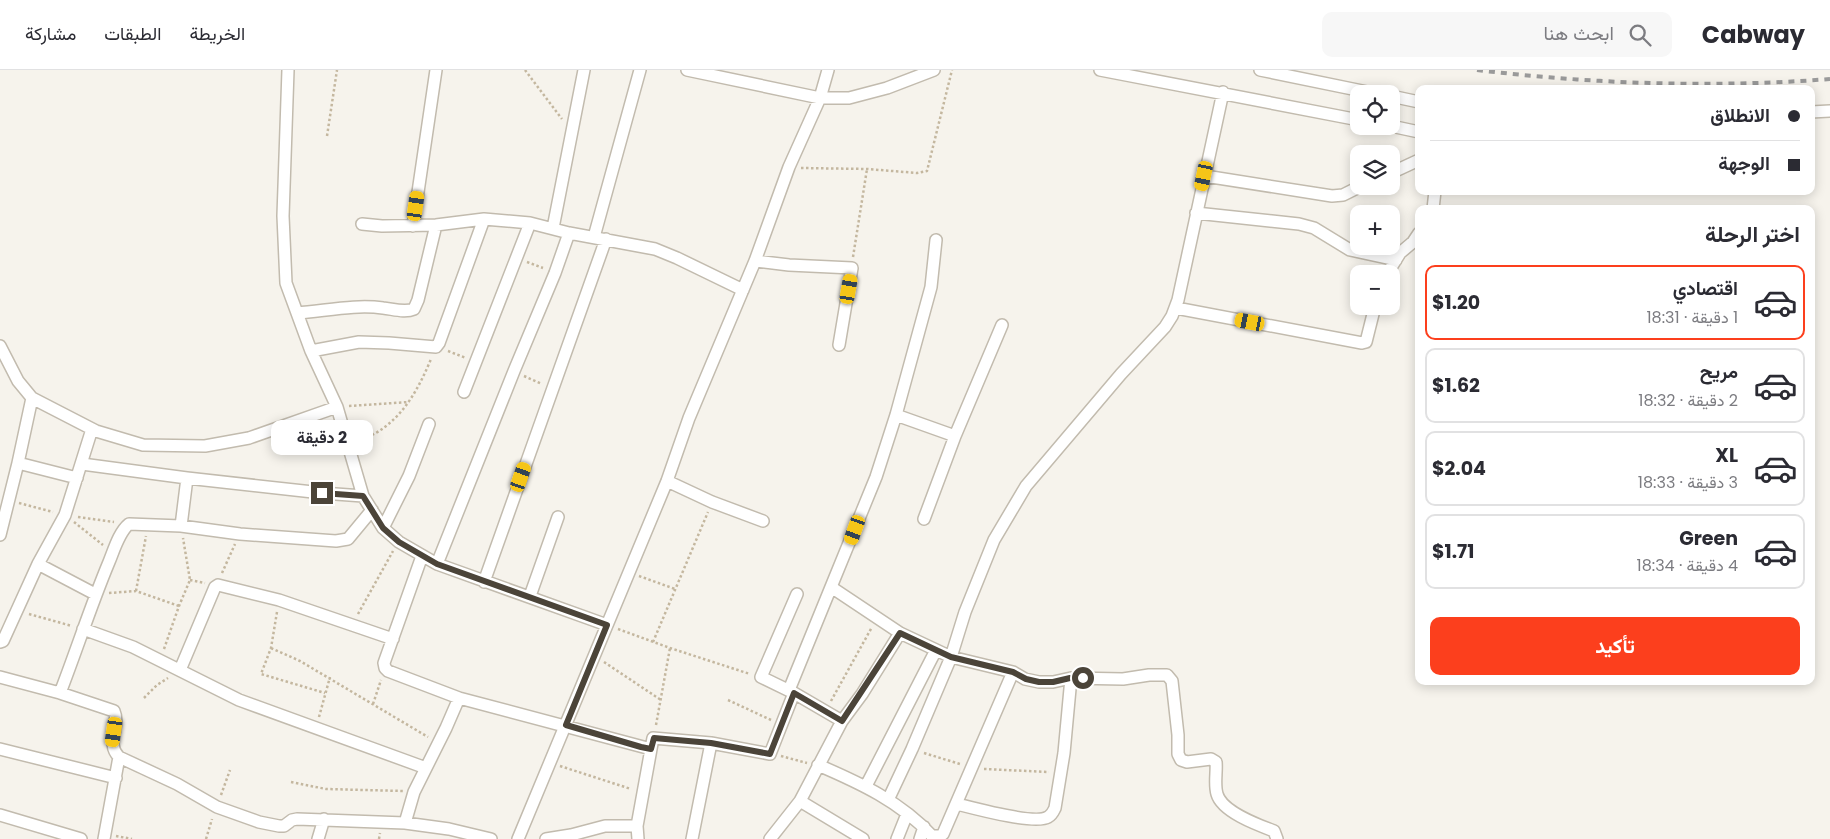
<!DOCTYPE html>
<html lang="ar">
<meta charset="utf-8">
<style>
body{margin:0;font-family:Poppins,Vazirmatn,sans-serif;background:#f7f7f7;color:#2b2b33;direction:rtl;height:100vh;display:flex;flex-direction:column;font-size:19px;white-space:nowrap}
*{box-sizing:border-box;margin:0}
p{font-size:16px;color:#7c7c81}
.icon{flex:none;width:28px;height:28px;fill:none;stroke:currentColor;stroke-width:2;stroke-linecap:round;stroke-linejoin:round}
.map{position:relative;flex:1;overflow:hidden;direction:ltr}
.sheet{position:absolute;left:1415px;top:135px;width:400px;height:480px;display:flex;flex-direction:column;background:#fff;border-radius:10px;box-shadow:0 2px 12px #0003;direction:rtl}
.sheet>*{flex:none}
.top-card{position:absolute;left:1415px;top:15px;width:400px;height:110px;border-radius:10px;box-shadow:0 2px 12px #0003;direction:rtl;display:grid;align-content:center;height:110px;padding:0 15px;background:#fff}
.controls{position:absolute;left:1350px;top:15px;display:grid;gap:10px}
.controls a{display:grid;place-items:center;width:50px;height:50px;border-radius:10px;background:#fff;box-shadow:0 2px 12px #0003;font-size:25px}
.end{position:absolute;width:22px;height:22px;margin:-11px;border:6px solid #4b4439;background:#fff;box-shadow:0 0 0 2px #fff}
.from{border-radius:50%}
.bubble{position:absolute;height:35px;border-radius:10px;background:#fff;box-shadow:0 2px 12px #0003;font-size:16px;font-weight:700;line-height:35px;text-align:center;direction:rtl}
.car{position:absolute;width:15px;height:30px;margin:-15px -8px;border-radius:6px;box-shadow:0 0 4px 1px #0007;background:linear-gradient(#f5c518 24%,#345 0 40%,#f5c518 0 76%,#345 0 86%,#f5c518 0)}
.top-card b{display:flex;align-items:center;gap:18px;height:48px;font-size:19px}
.top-card b+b{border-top:1px solid #e1e1e2}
.top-card i{width:12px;height:12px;background:#2b2b33}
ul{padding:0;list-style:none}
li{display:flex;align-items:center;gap:15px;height:75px;margin:0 10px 8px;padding:0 5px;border:2px solid #e1e1e2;border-radius:10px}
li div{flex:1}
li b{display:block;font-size:19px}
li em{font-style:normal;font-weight:700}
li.on{border-color:#fc3f1d}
li>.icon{width:45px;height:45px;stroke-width:1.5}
h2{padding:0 15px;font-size:22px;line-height:60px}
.primary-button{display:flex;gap:10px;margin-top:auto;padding:10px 15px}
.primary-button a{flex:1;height:58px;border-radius:10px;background:#fc3f1d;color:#fff;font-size:20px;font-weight:700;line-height:58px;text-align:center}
header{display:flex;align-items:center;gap:30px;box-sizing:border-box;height:70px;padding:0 25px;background:#fff;border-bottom:1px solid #e1e1e2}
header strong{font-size:24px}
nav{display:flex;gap:28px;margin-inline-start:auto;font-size:18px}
.search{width:350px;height:45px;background:#f7f7f7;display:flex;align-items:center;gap:12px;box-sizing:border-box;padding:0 18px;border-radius:10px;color:#7c7c81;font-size:19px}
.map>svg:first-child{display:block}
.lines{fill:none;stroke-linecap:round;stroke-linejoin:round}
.minor-casing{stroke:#c2bbae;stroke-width:14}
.path{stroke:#c4b79f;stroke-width:2.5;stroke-dasharray:2.5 2.5;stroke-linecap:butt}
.minor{stroke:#fff;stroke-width:11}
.rail{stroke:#9a9a9a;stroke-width:4;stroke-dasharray:6 6;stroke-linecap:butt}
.route{stroke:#4b4439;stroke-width:6}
</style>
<header>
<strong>Cabway</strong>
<div class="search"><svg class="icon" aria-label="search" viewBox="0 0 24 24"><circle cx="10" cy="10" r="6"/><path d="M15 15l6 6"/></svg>ابحث هنا</div>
<nav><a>الخريطة</a><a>الطبقات</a><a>مشاركة</a></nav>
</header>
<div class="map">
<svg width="1830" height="769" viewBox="0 0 1830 769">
<rect width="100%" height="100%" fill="#f6f3ec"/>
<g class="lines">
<defs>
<path id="minor" d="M 288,0 L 283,146 L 286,213 L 311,281 L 337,337 L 363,426 L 383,458 L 399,472 L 437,494 L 607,555
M 687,0 L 820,28 L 849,28 L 887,18 L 934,0
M 1100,0 L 1359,50
M 1260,0 L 1377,24
M 1391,26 L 1419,32
M 1811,42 L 1830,41
M 1391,56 L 1419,62
M 1391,103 L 1419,90
M 1205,106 L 1332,126 L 1343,125 L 1361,116
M 1433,139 L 1435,121
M 1196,143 L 1299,154 L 1314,158 L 1350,180 L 1396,190
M 362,154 L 382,156 L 436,155 L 484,149 L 530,153 L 569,163 L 655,179 L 677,188 L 743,220
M 413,156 L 436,0
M 553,158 L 584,0
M 594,167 L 640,0
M 936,170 L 931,217 L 896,345 L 876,407 L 831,517 L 900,563 L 951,587 L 1013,602 L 1025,609 L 1039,612 L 1053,612 L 1071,608 L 1123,609 L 1149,605 L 1167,605 L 1172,611 L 1178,665 L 1178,684 L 1181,690 L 1187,692 L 1211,689 L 1216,692 C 1217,702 1214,714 1217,724 C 1222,742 1258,755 1274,761 L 1277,769
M 755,191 L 789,195 L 852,198 L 839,275
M 1387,204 L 1400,183 L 1413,172 L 1419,163
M 1176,238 L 1362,273 L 1366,272 L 1375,236
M 297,243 C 325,241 355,234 383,238 C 393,239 405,243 414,239 L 418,230 L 436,155
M 0,276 L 18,311 L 32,328 L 96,361 L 143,375 L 205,376 L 249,368 L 337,337
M 311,281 L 359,272 L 389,273 L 436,277 L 439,273 L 484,149
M 464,322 L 530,153
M 896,345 L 955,366
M 18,393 L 32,328
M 82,394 L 187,408 L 322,423 L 363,426
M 667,411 L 712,432 L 763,451
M 924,449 L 955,366 L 1002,255
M 181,456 L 187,408
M 383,458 L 409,406 L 429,354
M 0,465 L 18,393 L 77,408
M 422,486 L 384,593 L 385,598 L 388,601 L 459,628 L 651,679
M 38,494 L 95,524
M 437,494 L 514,301 L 555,203 L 569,163
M 484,512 L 606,169
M 797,524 L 761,607 L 794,623 L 842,651
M 530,526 L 558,447
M 83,559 L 133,577 L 239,630 L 426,698
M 0,572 L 3,571 L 38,494 L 65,445 L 92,359
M 180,600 L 215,517 L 218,515 L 279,530 L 393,569
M 0,607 L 60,623 L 114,641 C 121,657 105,673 119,687 L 177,714 L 217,737 L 259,752 L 279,756 L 284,756 L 292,750 L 297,749 L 405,753 L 449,759 L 491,769
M 789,620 L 831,517
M 60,623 C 77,579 91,535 109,492 C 114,480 119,462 129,454 L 181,456 L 240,464 L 336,471 L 348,469 L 372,440
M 0,679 L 116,708
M 818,695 C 860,713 901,732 932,766 L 940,766 L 943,764 L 1013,602
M 866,716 L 936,580
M 888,730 L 912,679 L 951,587 L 965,542 L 994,470 L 1026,416 L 1121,304 L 1165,257 L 1172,246 L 1178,230 L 1223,22
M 800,731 L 863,769
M 957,734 C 973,738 1035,755 1048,747 C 1052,745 1053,742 1055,738 L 1064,683 L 1071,608
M 0,745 L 81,769
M 405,753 L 414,722 L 446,658 L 459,628
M 104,769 L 119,687
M 318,769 L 324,749
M 518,769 L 667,411 L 689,348 L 755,191 L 789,97 L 820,28 L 828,0
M 546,769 L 571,765 L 605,756 L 637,756
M 638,769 L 637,756 L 653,668 L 711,673 L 770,684 L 794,623
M 692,769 L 711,673
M 770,769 L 800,731 L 842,651 L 862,624 L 900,563
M 897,769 L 907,744
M 920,769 L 924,757"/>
</defs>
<use href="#minor" class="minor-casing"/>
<path class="path" d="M 525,0 L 562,49
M 327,66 L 337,0
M 801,98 L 867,99 L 917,103 L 927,101 L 952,0
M 853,187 L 867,99
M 527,192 L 543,198
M 448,281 L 466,288
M 524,306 L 542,314
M 349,336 L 409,332
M 358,371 C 397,358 416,325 431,289
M 19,433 L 53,442
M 78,447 L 114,452
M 74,452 L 103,475
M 222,503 L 235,474
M 639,506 L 675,519
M 190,510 L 205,513
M 136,521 L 146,466
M 109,523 L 136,521 L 179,536
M 277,542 L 271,578 L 261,604 L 325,623
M 29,544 L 72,556
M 358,544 L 393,481
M 618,559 L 670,578 L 750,604
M 653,572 L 708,442
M 271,578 L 300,591 L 428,667
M 164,579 L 179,536 L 190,510 L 183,468
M 604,592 L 661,630
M 144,628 L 157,615 L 168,608
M 728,630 L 771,650
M 831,631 L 872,557
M 373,634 L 381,610
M 319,647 L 330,607
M 656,655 L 670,578
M 924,683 L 960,694
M 781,686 L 807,693
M 560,696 L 631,719
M 984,699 L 1049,702
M 291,712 L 326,719 L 403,721
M 221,725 L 230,700
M 116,766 L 132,769
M 206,769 L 212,749
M 379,769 L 380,763"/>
<use href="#minor" class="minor"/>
<path class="rail" d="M 1477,0 C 1594,14 1713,18 1830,9"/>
</g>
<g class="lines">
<path class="route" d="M 322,423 L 363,426 L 383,458 L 399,472 L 437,494 L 607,555 L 566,655 L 641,677 L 651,679 L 654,668 L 711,673 L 770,684 L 794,623 L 842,651 L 900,563 L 951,587 L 1013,602 L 1026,609 L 1039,612 L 1053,612 L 1070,608 L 1083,608"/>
</g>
</svg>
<div class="controls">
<a><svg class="icon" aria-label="locate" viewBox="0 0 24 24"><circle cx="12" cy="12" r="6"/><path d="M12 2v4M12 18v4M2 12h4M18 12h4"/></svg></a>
<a><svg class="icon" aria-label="layers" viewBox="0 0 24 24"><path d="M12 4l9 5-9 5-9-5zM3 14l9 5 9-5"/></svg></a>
<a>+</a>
<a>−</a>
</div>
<i class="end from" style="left:1083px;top:608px"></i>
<i class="end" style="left:322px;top:423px"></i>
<div class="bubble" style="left:271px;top:350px;width:102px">2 دقيقة</div>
<i class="car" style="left:1204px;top:106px;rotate:192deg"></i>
<i class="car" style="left:416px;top:136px;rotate:8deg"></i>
<i class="car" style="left:849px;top:219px;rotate:10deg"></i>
<i class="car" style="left:1250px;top:252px;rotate:281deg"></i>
<i class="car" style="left:521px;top:407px;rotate:19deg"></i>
<i class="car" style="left:855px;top:460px;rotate:200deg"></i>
<i class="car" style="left:114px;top:662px;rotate:188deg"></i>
<div class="top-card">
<b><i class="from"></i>الانطلاق</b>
<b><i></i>الوجهة</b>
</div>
<section class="sheet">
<h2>اختر الرحلة</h2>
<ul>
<li class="on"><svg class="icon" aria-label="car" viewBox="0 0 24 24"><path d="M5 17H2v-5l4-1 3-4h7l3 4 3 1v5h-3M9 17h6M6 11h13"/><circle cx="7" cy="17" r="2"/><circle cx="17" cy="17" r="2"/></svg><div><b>اقتصادي</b><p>1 دقيقة · 18:31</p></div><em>$1.20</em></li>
<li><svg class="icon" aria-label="car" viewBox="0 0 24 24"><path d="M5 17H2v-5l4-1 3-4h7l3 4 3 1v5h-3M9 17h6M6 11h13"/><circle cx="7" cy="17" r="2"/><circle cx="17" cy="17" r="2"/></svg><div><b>مريح</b><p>2 دقيقة · 18:32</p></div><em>$1.62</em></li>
<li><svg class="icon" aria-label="car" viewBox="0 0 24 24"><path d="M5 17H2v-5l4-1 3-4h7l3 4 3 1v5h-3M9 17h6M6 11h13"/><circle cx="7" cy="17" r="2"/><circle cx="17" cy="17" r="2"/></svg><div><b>XL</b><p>3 دقيقة · 18:33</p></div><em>$2.04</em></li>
<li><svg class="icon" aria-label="car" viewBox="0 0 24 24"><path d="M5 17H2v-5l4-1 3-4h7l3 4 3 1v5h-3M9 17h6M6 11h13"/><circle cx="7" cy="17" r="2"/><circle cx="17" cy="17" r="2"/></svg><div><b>Green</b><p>4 دقيقة · 18:34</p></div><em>$1.71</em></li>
</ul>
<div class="primary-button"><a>تأكيد</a></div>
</section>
</div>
